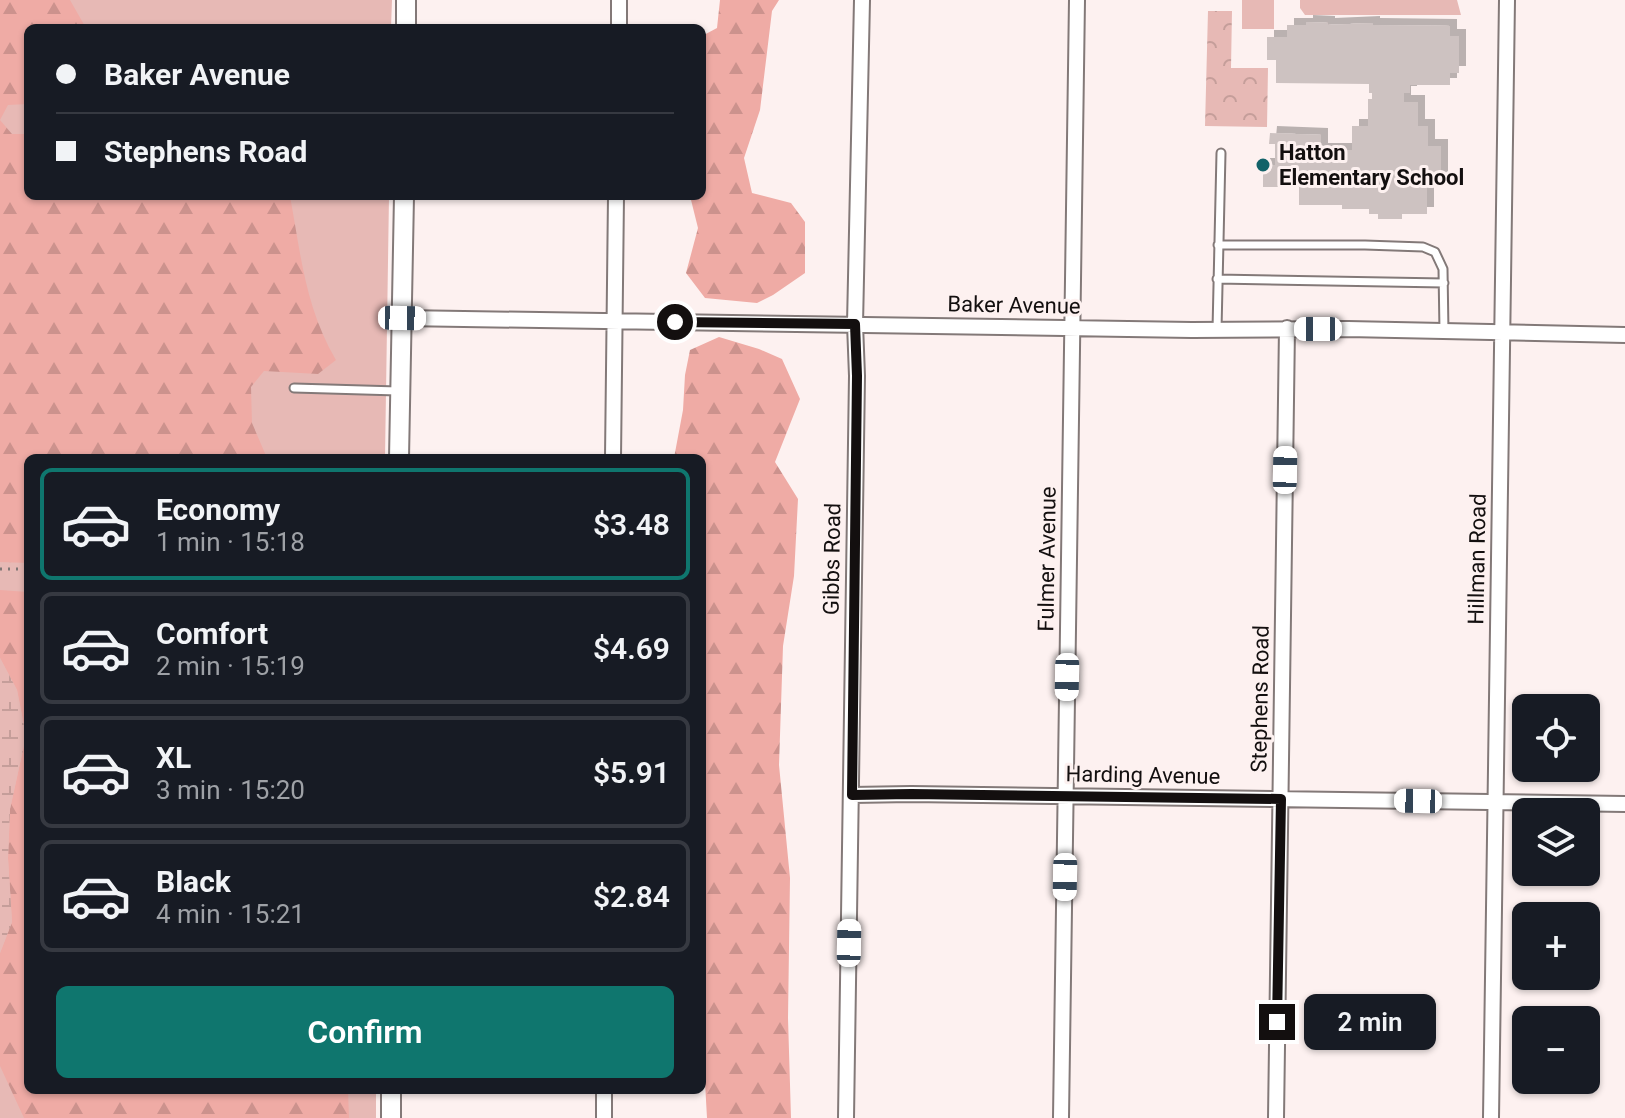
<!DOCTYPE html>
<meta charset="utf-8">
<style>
body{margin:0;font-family:Roboto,sans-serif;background:#242831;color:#f1f3f6;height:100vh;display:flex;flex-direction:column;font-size:30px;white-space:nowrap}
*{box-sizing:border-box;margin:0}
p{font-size:26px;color:#9ea1a6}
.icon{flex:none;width:44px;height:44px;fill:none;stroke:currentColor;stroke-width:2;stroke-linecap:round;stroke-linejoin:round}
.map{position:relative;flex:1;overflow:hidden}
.drawer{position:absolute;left:24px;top:454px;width:682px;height:640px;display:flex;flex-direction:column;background:#171b24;border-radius:12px;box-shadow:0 2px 6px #0004}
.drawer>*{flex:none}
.banner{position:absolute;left:24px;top:24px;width:682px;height:176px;border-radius:12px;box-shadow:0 2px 6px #0004;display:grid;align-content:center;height:176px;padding:0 32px;background:#171b24}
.controls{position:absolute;left:1512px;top:694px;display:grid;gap:16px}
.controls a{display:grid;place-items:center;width:88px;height:88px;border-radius:12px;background:#171b24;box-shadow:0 2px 6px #0004;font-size:40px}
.end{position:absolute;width:36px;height:36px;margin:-18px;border:10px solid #130f0f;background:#fff;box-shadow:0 0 0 4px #fff}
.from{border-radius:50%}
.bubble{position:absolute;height:56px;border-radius:12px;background:#171b24;box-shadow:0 2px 6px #0004;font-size:26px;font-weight:600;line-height:56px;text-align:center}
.car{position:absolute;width:24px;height:48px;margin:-24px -12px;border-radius:10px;box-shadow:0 0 6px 2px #0007;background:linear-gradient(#fff 24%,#345 0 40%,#fff 0 76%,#345 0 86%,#fff 0)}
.banner b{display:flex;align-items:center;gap:28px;height:76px;font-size:30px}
.banner b+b{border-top:2px solid #363941}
.banner i{width:20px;height:20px;background:#f1f3f6}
ul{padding:14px 0 0;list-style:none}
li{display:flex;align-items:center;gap:24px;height:112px;margin:0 16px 12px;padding:0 16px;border:4px solid #363941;border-radius:12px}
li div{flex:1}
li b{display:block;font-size:30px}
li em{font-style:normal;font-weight:600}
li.active{border-color:#0f766e}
li>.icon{width:72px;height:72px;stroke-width:1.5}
.button{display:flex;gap:16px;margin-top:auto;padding:16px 32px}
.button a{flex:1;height:92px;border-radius:12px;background:#0f766e;color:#fff;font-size:32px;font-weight:600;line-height:92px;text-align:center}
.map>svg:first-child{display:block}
.grass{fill:#e7b9b5}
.forest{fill:url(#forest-firs)}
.wetland{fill:url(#wetland-marsh)}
.park{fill:url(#park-crowns)}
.building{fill:#cdc2c1;filter:url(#shadow)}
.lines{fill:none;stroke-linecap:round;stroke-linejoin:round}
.lane-casing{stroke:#837978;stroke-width:11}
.street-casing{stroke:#837978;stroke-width:18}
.secondary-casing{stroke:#837978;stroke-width:22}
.path{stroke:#7e7675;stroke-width:3;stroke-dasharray:2 6;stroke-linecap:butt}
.lane{stroke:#fff;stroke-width:7}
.street{stroke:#fff;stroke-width:14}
.secondary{stroke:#fff;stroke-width:18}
.route{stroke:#130f0f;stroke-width:10}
.poi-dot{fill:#126269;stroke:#fdf1f0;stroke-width:3}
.labels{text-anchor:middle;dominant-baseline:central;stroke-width:6;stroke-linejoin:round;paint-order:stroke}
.poi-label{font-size:22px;font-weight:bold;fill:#130f0f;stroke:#fdf1f0;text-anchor:start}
.street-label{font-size:22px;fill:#130f0f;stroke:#fdf1f0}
</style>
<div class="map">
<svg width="1625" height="1118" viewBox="0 0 1625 1118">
<defs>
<pattern id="forest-firs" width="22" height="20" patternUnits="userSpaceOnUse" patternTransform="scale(2)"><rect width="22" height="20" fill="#efaba5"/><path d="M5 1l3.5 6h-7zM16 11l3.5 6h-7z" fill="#cc928d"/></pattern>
<pattern id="wetland-marsh" width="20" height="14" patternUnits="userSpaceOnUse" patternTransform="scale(2)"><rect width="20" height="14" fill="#e7b9b5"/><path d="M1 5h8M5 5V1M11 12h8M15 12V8" fill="none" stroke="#c59e9a"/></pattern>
<pattern id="park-crowns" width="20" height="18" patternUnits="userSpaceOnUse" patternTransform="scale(2)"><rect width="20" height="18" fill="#e7b9b5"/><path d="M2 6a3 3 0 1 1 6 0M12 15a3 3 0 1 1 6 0" fill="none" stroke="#c59e9a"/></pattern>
<filter id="shadow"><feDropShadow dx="7" dy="-7" stdDeviation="0" flood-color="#0004"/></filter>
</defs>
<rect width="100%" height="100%" fill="#fdf1f0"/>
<path class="grass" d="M 0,0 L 392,0 L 391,28 L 28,28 L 28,196 L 389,196 L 385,458 L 28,458 L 28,1090 L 376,1090 L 376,1118 L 0,1118 Z
M 1242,0 L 1274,0 L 1274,29 L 1242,29 Z
M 1300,0 L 1457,0 L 1461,15 L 1305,15 L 1300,8 Z"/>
<path class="forest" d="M 0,0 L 70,0 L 86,28 L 28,28 L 28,104 L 8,105 L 0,120 L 12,134 L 28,134 L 28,196 L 290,196 C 301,255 305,307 336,360 L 318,374 L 264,371 L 251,387 L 252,423 L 267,458 L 28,458 L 28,563 L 0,562 Z
M 720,0 L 779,0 L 772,11 L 760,110 L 744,158 L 752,193 L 791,203 L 805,222 L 805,273 L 773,295 L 757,303 L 705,298 L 686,273 L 698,228 L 690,196 L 702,196 L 702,36 L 717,28 Z
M 719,337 L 759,349 L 782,359 L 800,399 L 775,462 L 798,499 L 794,576 L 783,646 L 779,765 L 790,878 L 788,1018 L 791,1118 L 707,1118 L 702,1029 L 702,458 L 674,458 L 683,410 L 685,375 L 690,350 Z
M 0,590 L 28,592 L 28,1090 L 348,1090 L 349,1118 L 24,1118 L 0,1066 L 0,953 L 12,922 L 8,858 L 10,809 L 26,736 L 17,690 L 0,658 Z"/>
<path class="wetland" d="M 0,658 L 17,690 L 26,736 L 10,809 L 8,858 L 12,922 L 0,953 Z"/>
<path class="park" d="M 1208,11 L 1232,11 L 1231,68 L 1268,68 L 1267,127 L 1205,126 Z"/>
<path class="building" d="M 1306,22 L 1328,23 L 1328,25 L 1373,23 L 1373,25 L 1450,26 L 1450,36 L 1459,36 L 1459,73 L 1450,73 L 1450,85 L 1410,85 L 1410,93 L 1404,93 L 1404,102 L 1418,102 L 1418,126 L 1428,126 L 1428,146 L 1441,146 L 1441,180 L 1427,180 L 1427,214 L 1402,214 L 1402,219 L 1378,219 L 1378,214 L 1369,214 L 1369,209 L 1342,209 L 1342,205 L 1299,205 L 1299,187 L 1263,187 L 1263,165 L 1275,165 L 1275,144 L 1269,144 L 1270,133 L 1321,135 L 1321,150 L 1352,150 L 1352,126 L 1368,126 L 1368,99 L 1372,99 L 1372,93 L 1369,93 L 1369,84 L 1276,83 L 1276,60 L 1267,60 L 1267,37 L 1287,37 L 1287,25 L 1306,25 Z"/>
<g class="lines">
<defs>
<path id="lane" d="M 1218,245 L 1365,245 L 1423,247 L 1435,252 L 1443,269 L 1444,332
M 1217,279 L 1444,283
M 1217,330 L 1221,153
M 294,388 L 398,391"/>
<path id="street" d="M 619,28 L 619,0
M 402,318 L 1192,330 L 1348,329 L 1625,335
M 613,458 L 616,196
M 852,795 L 911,794 L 1625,804
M 604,1118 L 604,1090
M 846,1118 L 857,376 L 855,324 L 862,0
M 1061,1118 L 1077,0
M 1276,1118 L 1287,328
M 1491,1118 L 1507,0"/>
<path id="secondary" d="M 406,28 L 406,0
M 399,458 L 404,196
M 391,1118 L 391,1090"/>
</defs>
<use href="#lane" class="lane-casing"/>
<use href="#street" class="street-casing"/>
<use href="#secondary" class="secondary-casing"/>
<path class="path" d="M 0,569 L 28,569"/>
<use href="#lane" class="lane"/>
<use href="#street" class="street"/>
<use href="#secondary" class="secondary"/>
</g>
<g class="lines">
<path class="route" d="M 675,322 L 855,324 L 857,376 L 852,795 L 911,794 L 1281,799 L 1277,1022"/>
</g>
<circle class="poi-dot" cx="1263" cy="165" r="8"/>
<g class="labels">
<g class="poi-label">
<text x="1279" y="152">Hatton<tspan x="1279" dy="25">Elementary School</tspan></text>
</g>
<g class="street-label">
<text transform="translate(1014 305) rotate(1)">Baker Avenue</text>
<text transform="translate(832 559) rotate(-89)">Gibbs Road</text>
<text transform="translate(1047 559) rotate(-89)">Fulmer Avenue</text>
<text transform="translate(1477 559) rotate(-89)">Hillman Road</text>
<text transform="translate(1260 699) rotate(-89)">Stephens Road</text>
<text transform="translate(1143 775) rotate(1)">Harding Avenue</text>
</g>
</g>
</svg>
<div class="controls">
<a><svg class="icon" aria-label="locate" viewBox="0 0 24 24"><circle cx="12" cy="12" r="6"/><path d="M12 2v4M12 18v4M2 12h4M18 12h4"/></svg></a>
<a><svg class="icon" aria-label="layers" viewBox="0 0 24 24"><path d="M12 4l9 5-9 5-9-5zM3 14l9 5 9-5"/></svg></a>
<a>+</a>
<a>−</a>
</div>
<i class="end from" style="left:675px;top:322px"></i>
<i class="end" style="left:1277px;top:1022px"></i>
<div class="bubble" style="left:1304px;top:994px;width:132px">2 min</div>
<i class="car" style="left:402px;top:318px;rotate:91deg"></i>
<i class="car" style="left:1318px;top:329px;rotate:270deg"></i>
<i class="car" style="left:1285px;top:470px;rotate:1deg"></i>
<i class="car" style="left:1067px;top:677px;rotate:181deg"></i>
<i class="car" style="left:1418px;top:801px;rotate:271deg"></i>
<i class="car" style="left:1065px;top:877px;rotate:181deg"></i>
<i class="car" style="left:849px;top:943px;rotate:1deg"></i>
<div class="banner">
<b><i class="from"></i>Baker Avenue</b>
<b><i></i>Stephens Road</b>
</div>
<section class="drawer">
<ul>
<li class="active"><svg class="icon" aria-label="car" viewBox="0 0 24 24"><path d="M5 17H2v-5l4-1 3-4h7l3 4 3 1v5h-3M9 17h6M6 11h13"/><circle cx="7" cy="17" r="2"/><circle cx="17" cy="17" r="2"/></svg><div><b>Economy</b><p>1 min · 15:18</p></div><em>$3.48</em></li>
<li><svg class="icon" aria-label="car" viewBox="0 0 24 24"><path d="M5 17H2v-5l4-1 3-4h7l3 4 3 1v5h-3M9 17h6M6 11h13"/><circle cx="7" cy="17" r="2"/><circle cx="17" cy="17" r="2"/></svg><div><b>Comfort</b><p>2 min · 15:19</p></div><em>$4.69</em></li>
<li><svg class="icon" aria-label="car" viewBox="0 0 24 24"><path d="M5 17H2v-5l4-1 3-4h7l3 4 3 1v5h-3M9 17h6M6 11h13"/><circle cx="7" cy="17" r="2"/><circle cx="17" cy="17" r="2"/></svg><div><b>XL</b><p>3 min · 15:20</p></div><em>$5.91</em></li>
<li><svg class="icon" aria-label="car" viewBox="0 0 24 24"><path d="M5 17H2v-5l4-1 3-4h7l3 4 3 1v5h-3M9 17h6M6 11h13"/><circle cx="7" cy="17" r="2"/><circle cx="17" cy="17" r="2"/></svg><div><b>Black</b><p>4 min · 15:21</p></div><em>$2.84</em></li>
</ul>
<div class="button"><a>Confirm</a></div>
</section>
</div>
